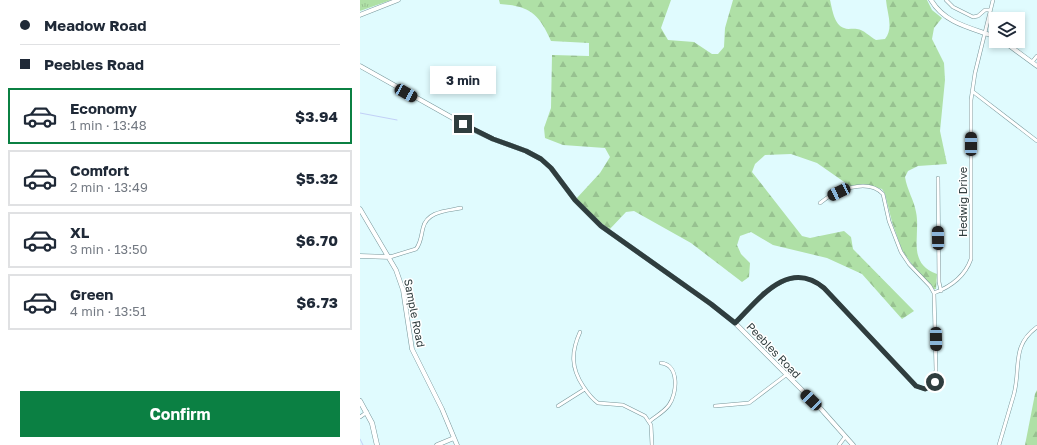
<!DOCTYPE html>
<meta charset="utf-8">
<style>
body{margin:0;font-family:"Golos Text",sans-serif;background:#f2f2f3;color:#1f2937;height:100vh;display:flex;flex-direction:column;font-size:15px;white-space:nowrap}
*{box-sizing:border-box;margin:0}
p{font-size:13px;color:#747a83}
.icon{flex:none;width:22px;height:22px;fill:none;stroke:currentColor;stroke-width:2;stroke-linecap:round;stroke-linejoin:round}
.map{position:relative;flex:1;overflow:hidden}
.sheet{display:flex;flex-direction:column;background:#fff;width:360px}
.sheet>*{flex:none}
.banner{display:grid;align-content:center;height:88px;padding:0 20px;background:#fff}
.tools{position:absolute;left:629px;top:12px;display:grid;gap:8px}
.tools a{display:grid;place-items:center;width:36px;height:36px;border-radius:0px;background:#fff;box-shadow:0 2px 6px #0003;font-size:20px}
.end{position:absolute;width:18px;height:18px;margin:-9px;border:5px solid #2f3d3e;background:#fff;box-shadow:0 0 0 2px #fff}
.from{border-radius:50%}
.bubble{position:absolute;height:28px;border-radius:0px;background:#fff;box-shadow:0 2px 6px #0003;font-size:13px;font-weight:700;line-height:28px;text-align:center}
.car{position:absolute;width:12px;height:24px;margin:-12px -6px;border-radius:5px;box-shadow:0 0 3px 1px #0007;background:linear-gradient(#222 24%,#8ab4d8 0 40%,#222 0 76%,#8ab4d8 0 86%,#222 0)}
.banner b{display:flex;align-items:center;gap:14px;height:38px;font-size:15px}
.banner b+b{border-top:1px solid #e0e1e3}
.banner i{width:10px;height:10px;background:#1f2937}
ul{padding:0;list-style:none}
li{display:flex;align-items:center;gap:12px;height:56px;margin:0 8px 6px;padding:0 12px;border:2px solid #e0e1e3;border-radius:0px}
li div{flex:1}
li b{display:block;font-size:15px}
li em{font-style:normal;font-weight:700}
li.selected{border-color:#0b8043}
li>.icon{width:36px;height:36px;stroke-width:1.5}
.button{display:flex;gap:8px;margin-top:auto;padding:8px 20px}
.button a{flex:1;height:46px;border-radius:0px;background:#0b8043;color:#fff;font-size:16px;font-weight:700;line-height:46px;text-align:center}
main{display:flex;flex:1;min-height:0}
.map>svg:first-child{display:block}
.grass{fill:url(#grass-tufts)}
.forest{fill:url(#forest-firs)}
.lines{fill:none;stroke-linecap:round;stroke-linejoin:round}
.stream{stroke:#c2d0f7;stroke-width:1}
.street-casing{stroke:#77969a;stroke-width:4}
.secondary-casing{stroke:#77969a;stroke-width:5}
.primary-casing{stroke:#77969a;stroke-width:5.5}
.street{stroke:#fff;stroke-width:3}
.secondary{stroke:#fff;stroke-width:4}
.primary{stroke:#fff;stroke-width:4.5}
.route{stroke:#2f3d3e;stroke-width:5}
.labels{text-anchor:middle;dominant-baseline:central;stroke-width:3;stroke-linejoin:round;paint-order:stroke}
.street-label{font-size:11px;fill:#2f3d3e;stroke:#fff}
</style>
<main>
<section class="sheet">
<div class="banner">
<b><i class="from"></i>Meadow Road</b>
<b><i></i>Peebles Road</b>
</div>
<ul>
<li class="selected"><svg class="icon" aria-label="car" viewBox="0 0 24 24"><path d="M5 17H2v-5l4-1 3-4h7l3 4 3 1v5h-3M9 17h6M6 11h13"/><circle cx="7" cy="17" r="2"/><circle cx="17" cy="17" r="2"/></svg><div><b>Economy</b><p>1 min · 13:48</p></div><em>$3.94</em></li>
<li><svg class="icon" aria-label="car" viewBox="0 0 24 24"><path d="M5 17H2v-5l4-1 3-4h7l3 4 3 1v5h-3M9 17h6M6 11h13"/><circle cx="7" cy="17" r="2"/><circle cx="17" cy="17" r="2"/></svg><div><b>Comfort</b><p>2 min · 13:49</p></div><em>$5.32</em></li>
<li><svg class="icon" aria-label="car" viewBox="0 0 24 24"><path d="M5 17H2v-5l4-1 3-4h7l3 4 3 1v5h-3M9 17h6M6 11h13"/><circle cx="7" cy="17" r="2"/><circle cx="17" cy="17" r="2"/></svg><div><b>XL</b><p>3 min · 13:50</p></div><em>$6.70</em></li>
<li><svg class="icon" aria-label="car" viewBox="0 0 24 24"><path d="M5 17H2v-5l4-1 3-4h7l3 4 3 1v5h-3M9 17h6M6 11h13"/><circle cx="7" cy="17" r="2"/><circle cx="17" cy="17" r="2"/></svg><div><b>Green</b><p>4 min · 13:51</p></div><em>$6.73</em></li>
</ul>
<div class="button"><a>Confirm</a></div>
</section>
<div class="map">
<svg width="677" height="445" viewBox="0 0 677 445">
<defs>
<pattern id="grass-tufts" width="24" height="20" patternUnits="userSpaceOnUse"><rect width="24" height="20" fill="#afe0a6"/><path d="M3 7l-1-3M5 7V3M7 7l1-3M15 17l-1-3M17 17v-4M19 17l1-3" fill="none" stroke="#97c190"/></pattern>
<pattern id="forest-firs" width="22" height="20" patternUnits="userSpaceOnUse"><rect width="22" height="20" fill="#afe0a6"/><path d="M5 1l3.5 6h-7zM16 11l3.5 6h-7z" fill="#97c190"/></pattern>
</defs>
<rect width="100%" height="100%" fill="#e0fbfe"/>
<path class="grass" d="M 0,0 L 31,0 L 0,11 Z"/>
<path class="forest" d="M 139,0 L 311,0 L 301,28 L 308,40 L 334,42 L 352,54 L 358,54 L 364,47 L 365,28 L 373,0 L 470,0 C 472,8 474,25 484,28 C 488,30 492,28 497,29 C 504,30 509,36 516,40 L 525,39 C 534,28 527,13 526,0 L 567,0 L 572,10 L 582,18 L 574,28 L 572,39 L 584,63 L 585,80 L 580,131 L 587,164 L 558,166 L 548,171 L 545,177 C 547,190 554,200 556,212 C 561,235 546,263 577,274 L 576,289 L 574,289 L 553,266 L 542,250 L 532,222 L 525,194 L 522,189 L 506,185 L 490,186 L 457,163 L 431,154 L 405,155 L 395,164 L 392,172 L 442,236 L 450,238 L 484,231 L 491,237 L 493,249 L 554,311 L 542,319 L 502,274 L 467,258 L 413,245 L 391,232 L 380,236 L 377,245 L 381,254 L 390,263 L 389,277 L 382,282 L 331,243 L 274,211 L 266,212 L 249,230 L 216,199 L 240,173 L 250,157 L 245,148 L 203,145 L 185,138 L 184,128 L 191,108 L 192,55 L 229,56 L 229,43 L 191,41 C 179,14 170,6 140,4 Z
M 677,390 L 677,445 L 665,445 L 675,394 Z"/>
<g class="lines">
<path class="stream" d="M 0,113 L 37,120
M 0,439 L 3,445"/>
<defs>
<path id="street" d="M 586,0 L 593,7 L 613,17 L 618,16 L 625,10 L 630,10
M 672,62 L 677,56
M 612,91 L 677,141
M 578,178 L 579,282 L 581,291
M 30,257 L 56,249 C 61,243 61,236 63,228 C 67,211 87,211 101,208
M 574,293 C 590,287 605,276 611,259 L 611,100 L 615,73 L 633,0
M 375,323 C 399,300 429,258 464,288 L 556,386 L 565,389 L 573,384 L 576,370 L 574,293 L 570,286 L 549,264 L 541,252 L 529,221 L 523,194 C 507,177 474,191 460,203
M 220,332 C 211,352 211,368 223,386 C 227,392 232,399 238,403 L 263,405 L 285,416 L 291,425 L 292,445
M 198,406 L 225,389
M 355,406 L 389,403 L 426,375
M 0,417 L 7,412
M 290,421 C 296,416 304,412 309,405 C 317,394 320,365 301,363
M 479,445 L 485,437
M 639,445 C 644,428 649,411 654,394 C 661,367 651,346 677,327"/>
<path id="secondary" d="M 571,0 C 585,24 612,28 636,37
M 0,15 L 38,0
M 643,41 L 677,66
M 0,66 L 114,130 L 133,139 L 166,151 L 181,159 L 191,168 L 215,200 L 241,226 L 351,304 L 375,323 L 461,409 L 493,445
M 0,209 L 36,270 L 43,290 L 52,349 L 82,409 L 97,445
M 0,256 L 30,257
M 77,445 L 94,438"/>
<path id="primary" d="M 0,401 L 12,423 L 17,445"/>
</defs>
<use href="#street" class="street-casing"/>
<use href="#secondary" class="secondary-casing"/>
<use href="#primary" class="primary-casing"/>
<use href="#street" class="street"/>
<use href="#secondary" class="secondary"/>
<use href="#primary" class="primary"/>
</g>
<g class="lines">
<path class="route" d="M 103,124 L 133,139 L 166,151 L 181,159 L 191,168 L 215,200 L 241,226 L 351,304 L 375,323 C 399,299 428,258 464,288 L 556,386 L 565,389 L 572,386 L 575,382"/>
</g>
<g class="labels">
<g class="street-label">
<text transform="translate(602 202) rotate(-90)">Hedwig Drive</text>
<text transform="translate(55 313) rotate(79)">Sample Road</text>
<text transform="translate(414 350) rotate(46)">Peebles Road</text>
</g>
</g>
</svg>
<div class="tools">
<a><svg class="icon" aria-label="layers" viewBox="0 0 24 24"><path d="M12 4l9 5-9 5-9-5zM3 14l9 5 9-5"/></svg></a>
</div>
<i class="end from" style="left:575px;top:382px"></i>
<i class="end" style="left:103px;top:124px"></i>
<div class="bubble" style="left:70px;top:66px;width:66px">3 min</div>
<i class="car" style="left:46px;top:93px;rotate:119deg"></i>
<i class="car" style="left:611px;top:144px;rotate:0deg"></i>
<i class="car" style="left:479px;top:192px;rotate:245deg"></i>
<i class="car" style="left:578px;top:238px;rotate:359deg"></i>
<i class="car" style="left:576px;top:339px;rotate:179deg"></i>
<i class="car" style="left:451px;top:400px;rotate:314deg"></i>
</div>
</main>
